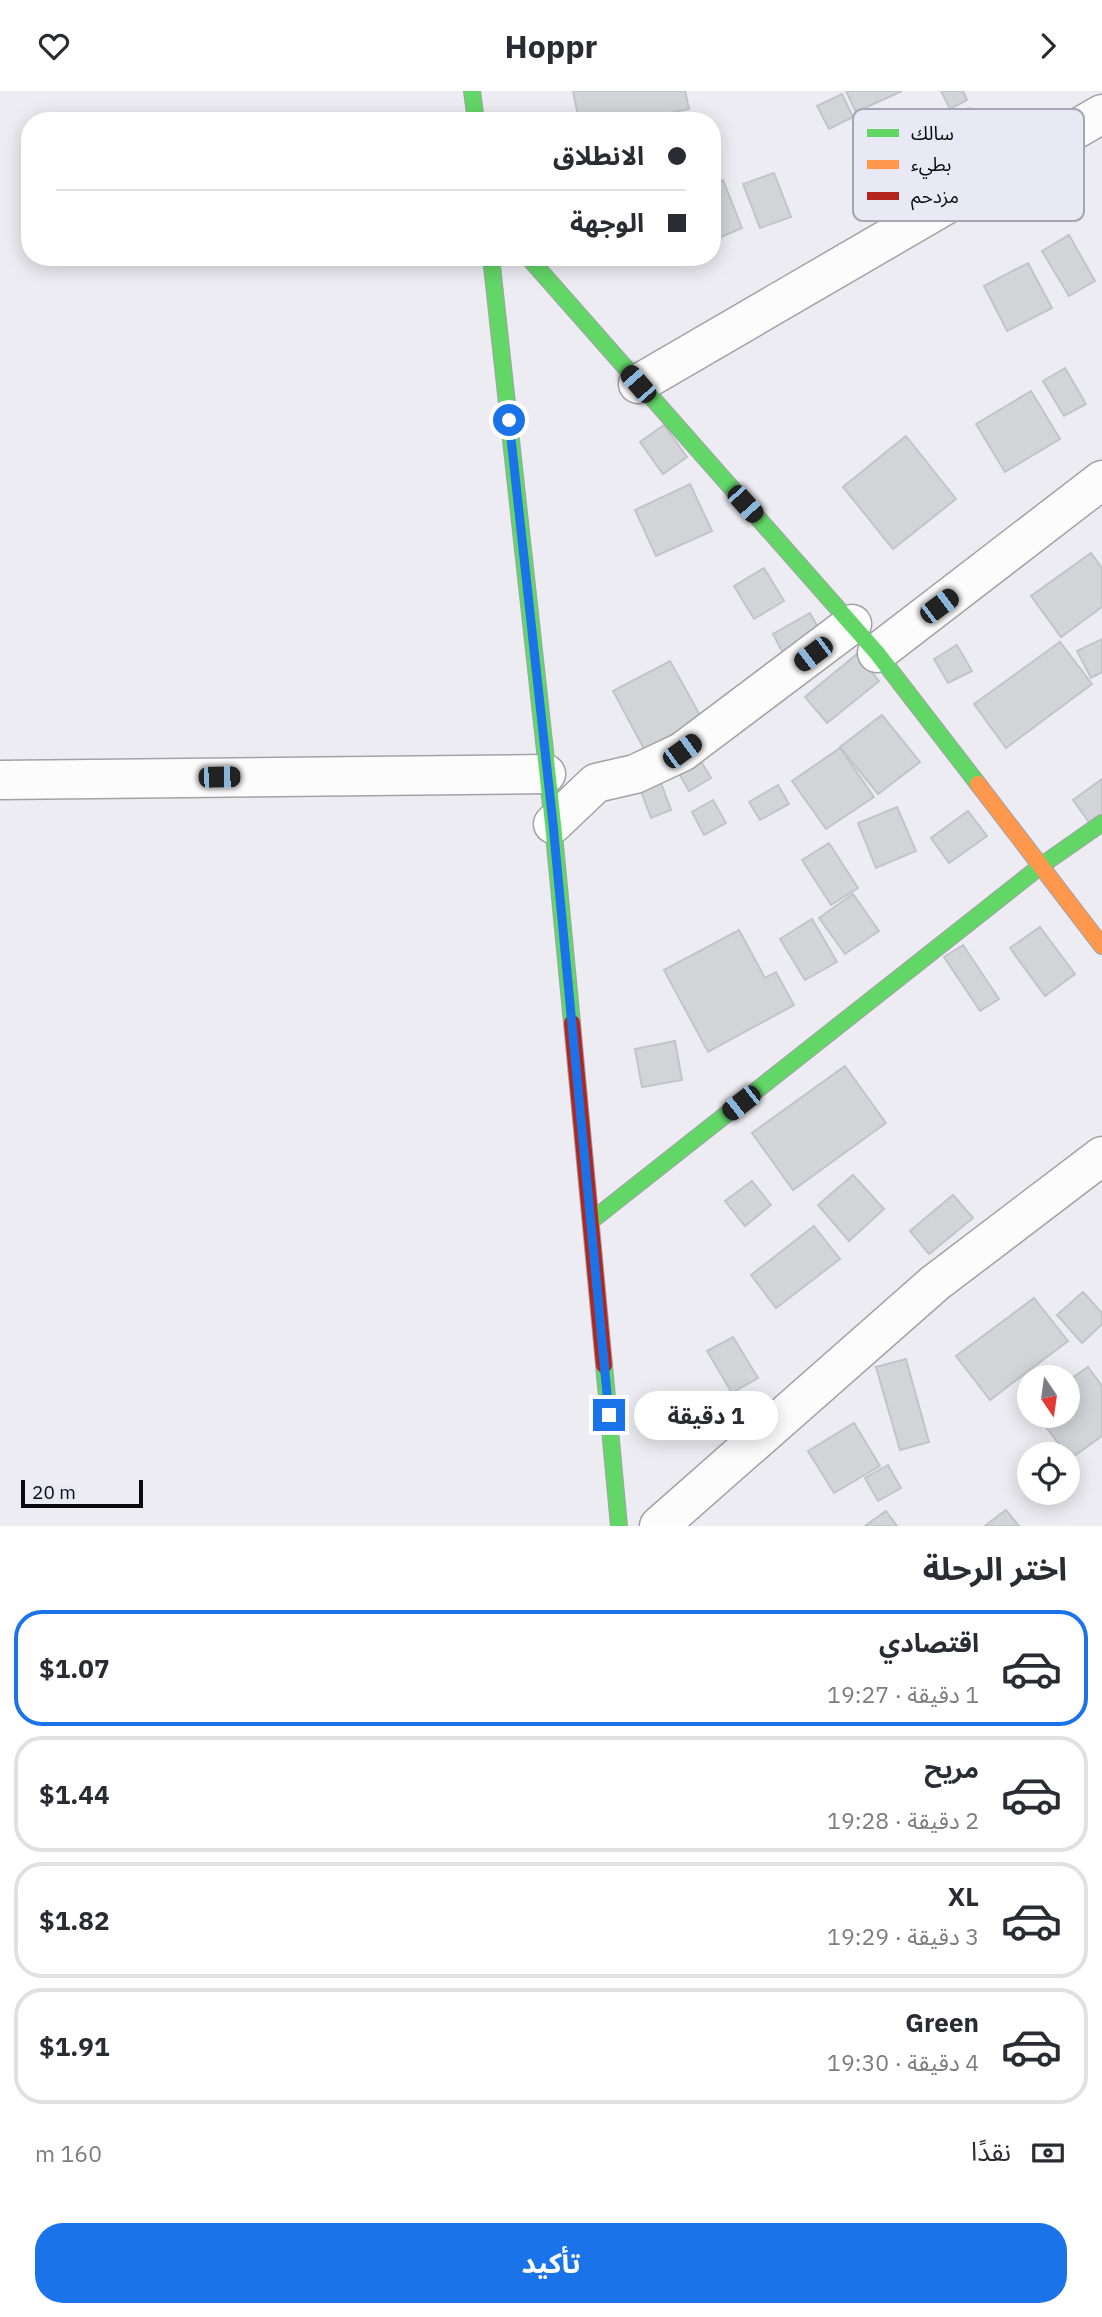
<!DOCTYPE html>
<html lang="ar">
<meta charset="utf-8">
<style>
body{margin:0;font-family:"IBM Plex Sans","Noto Sans Arabic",sans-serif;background:#f2f2f3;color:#2b2b33;direction:rtl;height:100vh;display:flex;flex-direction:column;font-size:26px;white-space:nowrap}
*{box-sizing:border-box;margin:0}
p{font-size:23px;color:#7c7c81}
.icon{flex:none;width:38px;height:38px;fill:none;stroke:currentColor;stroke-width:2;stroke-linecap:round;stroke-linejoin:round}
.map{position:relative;height:1435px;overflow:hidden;direction:ltr}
.sheet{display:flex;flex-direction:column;background:#fff;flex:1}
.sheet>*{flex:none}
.top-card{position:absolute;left:21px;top:21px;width:700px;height:154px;border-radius:28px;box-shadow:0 4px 18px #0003;direction:rtl;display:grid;align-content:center;height:154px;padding:0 35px;background:#fff}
.needle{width:46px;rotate:167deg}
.fabs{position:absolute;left:1017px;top:1274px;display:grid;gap:14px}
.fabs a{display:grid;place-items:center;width:63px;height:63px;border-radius:50%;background:#fff;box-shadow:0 4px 18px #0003;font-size:35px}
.scale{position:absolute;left:21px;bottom:18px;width:122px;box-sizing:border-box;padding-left:7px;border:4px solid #0c0b0f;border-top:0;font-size:19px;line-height:24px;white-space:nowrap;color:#0c0b0f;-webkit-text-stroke:5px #e9e9f5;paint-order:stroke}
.end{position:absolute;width:32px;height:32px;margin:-16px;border:9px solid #1a73e8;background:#fff;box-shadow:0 0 0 4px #fff}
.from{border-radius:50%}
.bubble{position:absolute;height:49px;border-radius:24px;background:#fff;box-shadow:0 4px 18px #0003;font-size:23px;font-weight:700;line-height:49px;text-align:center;direction:rtl}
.car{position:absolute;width:21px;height:42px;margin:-21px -10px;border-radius:9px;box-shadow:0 0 5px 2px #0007;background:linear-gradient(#222 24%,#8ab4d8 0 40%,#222 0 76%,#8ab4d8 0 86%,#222 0)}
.top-card b{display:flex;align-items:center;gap:24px;height:66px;font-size:26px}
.top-card b+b{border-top:2px solid #e1e1e2}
.top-card i{width:18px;height:18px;background:#2b2b33}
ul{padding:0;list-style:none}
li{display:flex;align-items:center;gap:21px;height:116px;margin:0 14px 10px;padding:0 21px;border:4px solid #e1e1e2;border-radius:28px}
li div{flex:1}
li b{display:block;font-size:26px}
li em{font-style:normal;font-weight:700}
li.active{border-color:#1a73e8}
li>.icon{width:63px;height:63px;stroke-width:1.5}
h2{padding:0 35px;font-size:32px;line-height:84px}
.pay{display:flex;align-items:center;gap:18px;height:77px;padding:0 35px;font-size:26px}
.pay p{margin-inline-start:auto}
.action{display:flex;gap:14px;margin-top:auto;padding:14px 35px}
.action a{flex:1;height:80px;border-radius:28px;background:#1a73e8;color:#fff;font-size:28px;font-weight:700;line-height:80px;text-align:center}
header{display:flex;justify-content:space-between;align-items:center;height:91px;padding:0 35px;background:#fff;font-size:32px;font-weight:700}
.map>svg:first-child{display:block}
.building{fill:#d3d4d8;stroke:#c3c4c9;stroke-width:2}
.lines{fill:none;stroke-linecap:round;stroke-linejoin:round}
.street-casing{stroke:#a2a2a7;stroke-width:41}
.fast-casing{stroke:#a2a2a7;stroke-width:18}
.slow-casing{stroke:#a2a2a7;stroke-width:18}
.jam-casing{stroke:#a2a2a7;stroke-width:18}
.street{stroke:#fcfcfd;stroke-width:38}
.fast{stroke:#63d668;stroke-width:16}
.slow{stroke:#ff974d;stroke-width:16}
.jam{stroke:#b3261e;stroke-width:16}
.route{stroke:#1a73e8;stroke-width:9}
.key{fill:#e9e9f5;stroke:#a7a6b0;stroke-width:2}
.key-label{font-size:19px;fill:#0c0b0f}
</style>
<header><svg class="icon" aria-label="forward" viewBox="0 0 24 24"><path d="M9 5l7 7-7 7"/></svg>Hoppr<svg class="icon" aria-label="heart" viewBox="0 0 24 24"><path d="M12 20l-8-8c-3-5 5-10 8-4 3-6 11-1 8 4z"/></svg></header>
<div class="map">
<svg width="1102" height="1435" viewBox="0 0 1102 1435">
<rect width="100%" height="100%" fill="#ececf2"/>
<path class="building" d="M 573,0 L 685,0 L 689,18 L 632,30 L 579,30 Z
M 846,0 L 902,0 L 856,21 Z
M 941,0 L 963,0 L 967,9 L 950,18 Z
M 842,3 L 853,26 L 829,38 L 817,15 Z
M 970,17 L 996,65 L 973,77 L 947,28 Z
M 774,82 L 791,126 L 760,137 L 743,93 Z
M 723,89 L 742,137 L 712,150 L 712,94 Z
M 1069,144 L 1095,190 L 1069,205 L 1042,160 Z
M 1028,172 L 1052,217 L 1007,240 L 984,195 Z
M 1065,277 L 1086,313 L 1064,325 L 1043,290 Z
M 1031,300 L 1060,348 L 1005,381 L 976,333 Z
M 664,334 L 687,366 L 663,383 L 640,351 Z
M 906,345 L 956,408 L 893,458 L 843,396 Z
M 690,393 L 712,440 L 656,465 L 635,419 Z
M 1091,462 L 1102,477 L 1102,516 L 1061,546 L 1031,505 Z
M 764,477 L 784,510 L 754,528 L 734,495 Z
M 810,522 L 825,549 L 787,570 L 773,543 Z
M 1102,548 L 1102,581 L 1091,587 L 1077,560 Z
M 1060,551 L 1092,593 L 1006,657 L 974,613 Z
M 957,554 L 972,580 L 948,592 L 934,568 Z
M 857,563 L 879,590 L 827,632 L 805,606 Z
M 670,570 L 702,628 L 644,658 L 613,600 Z
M 882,624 L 920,671 L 878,703 L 840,656 Z
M 840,657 L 874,706 L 826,738 L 792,690 Z
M 696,662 L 711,687 L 689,700 L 674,674 Z
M 658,684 L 671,719 L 651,727 L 638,692 Z
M 1102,688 L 1102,731 L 1093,737 L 1073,709 Z
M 778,694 L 789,713 L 760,729 L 749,711 Z
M 713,709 L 726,732 L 704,744 L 692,721 Z
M 897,716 L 916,760 L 876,777 L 858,732 Z
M 968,720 L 987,745 L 949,772 L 931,747 Z
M 829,752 L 858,797 L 831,814 L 802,769 Z
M 853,803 L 879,840 L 845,863 L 819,827 Z
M 812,828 L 837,871 L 805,889 L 780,848 Z
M 1040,836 L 1075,883 L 1045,905 L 1010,857 Z
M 739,839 L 765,887 L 776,881 L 794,914 L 708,961 L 664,879 Z
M 963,854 L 999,908 L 980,920 L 944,866 Z
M 675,950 L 682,989 L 642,996 L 635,958 Z
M 845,975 L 886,1032 L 793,1099 L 752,1042 Z
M 853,1084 L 884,1118 L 849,1150 L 818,1114 Z
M 752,1090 L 771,1114 L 745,1135 L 725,1110 Z
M 953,1104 L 973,1127 L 929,1163 L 910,1140 Z
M 814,1135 L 840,1168 L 776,1217 L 751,1184 Z
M 1083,1201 L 1102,1222 L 1102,1233 L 1082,1252 L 1057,1224 Z
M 1034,1207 L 1068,1250 L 990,1309 L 956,1265 Z
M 733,1246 L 758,1287 L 732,1302 L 707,1260 Z
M 906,1268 L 929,1351 L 900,1359 L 876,1276 Z
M 1088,1276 L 1102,1295 L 1102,1345 L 1070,1368 L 1038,1325 L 1068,1325 L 1068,1290 Z
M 854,1332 L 880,1375 L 834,1402 L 808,1360 Z
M 888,1374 L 901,1397 L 878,1410 L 865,1387 Z
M 1006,1419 L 1019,1435 L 985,1435 Z
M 886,1420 L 897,1435 L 865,1435 Z"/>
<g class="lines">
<defs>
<path id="street" d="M 638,293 L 1102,23
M 877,562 L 1102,389
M 0,689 L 546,683
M 553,733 L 596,692 L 635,683 L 682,661 L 852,533
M 659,1435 L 935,1192 L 1102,1065"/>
<path id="fast" d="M 472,0 L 476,30
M 491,166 L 553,733 L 572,932
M 528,166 L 877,562 L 978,693
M 591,1130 L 1042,774 L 1102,732
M 604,1274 L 619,1435"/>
<path id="slow" d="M 978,693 L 1102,855"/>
<path id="jam" d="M 572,932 L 604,1274"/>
</defs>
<use href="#street" class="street-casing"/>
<use href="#fast" class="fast-casing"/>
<use href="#slow" class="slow-casing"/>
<use href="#jam" class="jam-casing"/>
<use href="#street" class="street"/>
<use href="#fast" class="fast"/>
<use href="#slow" class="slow"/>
<use href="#jam" class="jam"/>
</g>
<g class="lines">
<path class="route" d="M 509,329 L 553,733 L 609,1324"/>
</g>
<rect x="853" y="18" width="231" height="112" rx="10" class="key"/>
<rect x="867" y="38" width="32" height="8" fill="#63d668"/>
<rect x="867" y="69" width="32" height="9" fill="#ff974d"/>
<rect x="867" y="101" width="32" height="8" fill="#b3261e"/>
<g class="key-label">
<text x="911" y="49">سالك</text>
<text x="911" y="80">بطيء</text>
<text x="911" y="112">مزدحم</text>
</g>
</svg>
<div class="fabs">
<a><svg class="needle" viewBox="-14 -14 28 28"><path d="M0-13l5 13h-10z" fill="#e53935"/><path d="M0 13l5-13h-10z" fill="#7c7c81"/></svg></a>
<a><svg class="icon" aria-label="locate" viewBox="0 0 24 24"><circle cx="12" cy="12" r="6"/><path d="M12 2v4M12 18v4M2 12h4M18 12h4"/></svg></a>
</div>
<div class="scale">20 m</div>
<i class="end from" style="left:509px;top:329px"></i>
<i class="end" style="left:609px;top:1324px"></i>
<div class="bubble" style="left:634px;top:1300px;width:144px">1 دقيقة</div>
<i class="car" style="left:638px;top:293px;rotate:319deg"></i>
<i class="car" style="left:745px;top:413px;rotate:138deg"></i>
<i class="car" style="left:939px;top:515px;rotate:53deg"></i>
<i class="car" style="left:813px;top:563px;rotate:233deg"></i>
<i class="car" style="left:682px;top:660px;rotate:54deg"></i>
<i class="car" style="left:219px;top:686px;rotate:89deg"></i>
<i class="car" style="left:741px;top:1012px;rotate:232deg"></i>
<div class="top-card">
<b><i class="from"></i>الانطلاق</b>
<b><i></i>الوجهة</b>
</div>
</div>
<section class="sheet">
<h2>اختر الرحلة</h2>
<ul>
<li class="active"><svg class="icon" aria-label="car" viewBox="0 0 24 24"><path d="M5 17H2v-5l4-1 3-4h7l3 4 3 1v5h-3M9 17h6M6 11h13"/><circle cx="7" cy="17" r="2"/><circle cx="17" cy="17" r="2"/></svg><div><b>اقتصادي</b><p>1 دقيقة · 19:27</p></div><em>$1.07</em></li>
<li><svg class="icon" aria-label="car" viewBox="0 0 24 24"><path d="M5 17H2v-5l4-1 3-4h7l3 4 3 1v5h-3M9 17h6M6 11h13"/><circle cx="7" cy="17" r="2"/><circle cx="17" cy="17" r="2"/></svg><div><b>مريح</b><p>2 دقيقة · 19:28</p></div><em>$1.44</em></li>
<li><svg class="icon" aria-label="car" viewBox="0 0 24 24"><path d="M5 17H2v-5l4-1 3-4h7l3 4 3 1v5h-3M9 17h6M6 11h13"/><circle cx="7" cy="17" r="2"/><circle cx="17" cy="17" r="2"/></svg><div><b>XL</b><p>3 دقيقة · 19:29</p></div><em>$1.82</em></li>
<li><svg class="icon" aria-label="car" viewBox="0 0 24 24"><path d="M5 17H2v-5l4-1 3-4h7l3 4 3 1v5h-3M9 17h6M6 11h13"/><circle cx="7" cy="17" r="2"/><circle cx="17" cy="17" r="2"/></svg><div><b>Green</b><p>4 دقيقة · 19:30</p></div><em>$1.91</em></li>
</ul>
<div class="pay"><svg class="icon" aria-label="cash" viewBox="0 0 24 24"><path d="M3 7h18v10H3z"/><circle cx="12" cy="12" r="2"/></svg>نقدًا<p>160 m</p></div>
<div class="action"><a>تأكيد</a></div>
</section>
